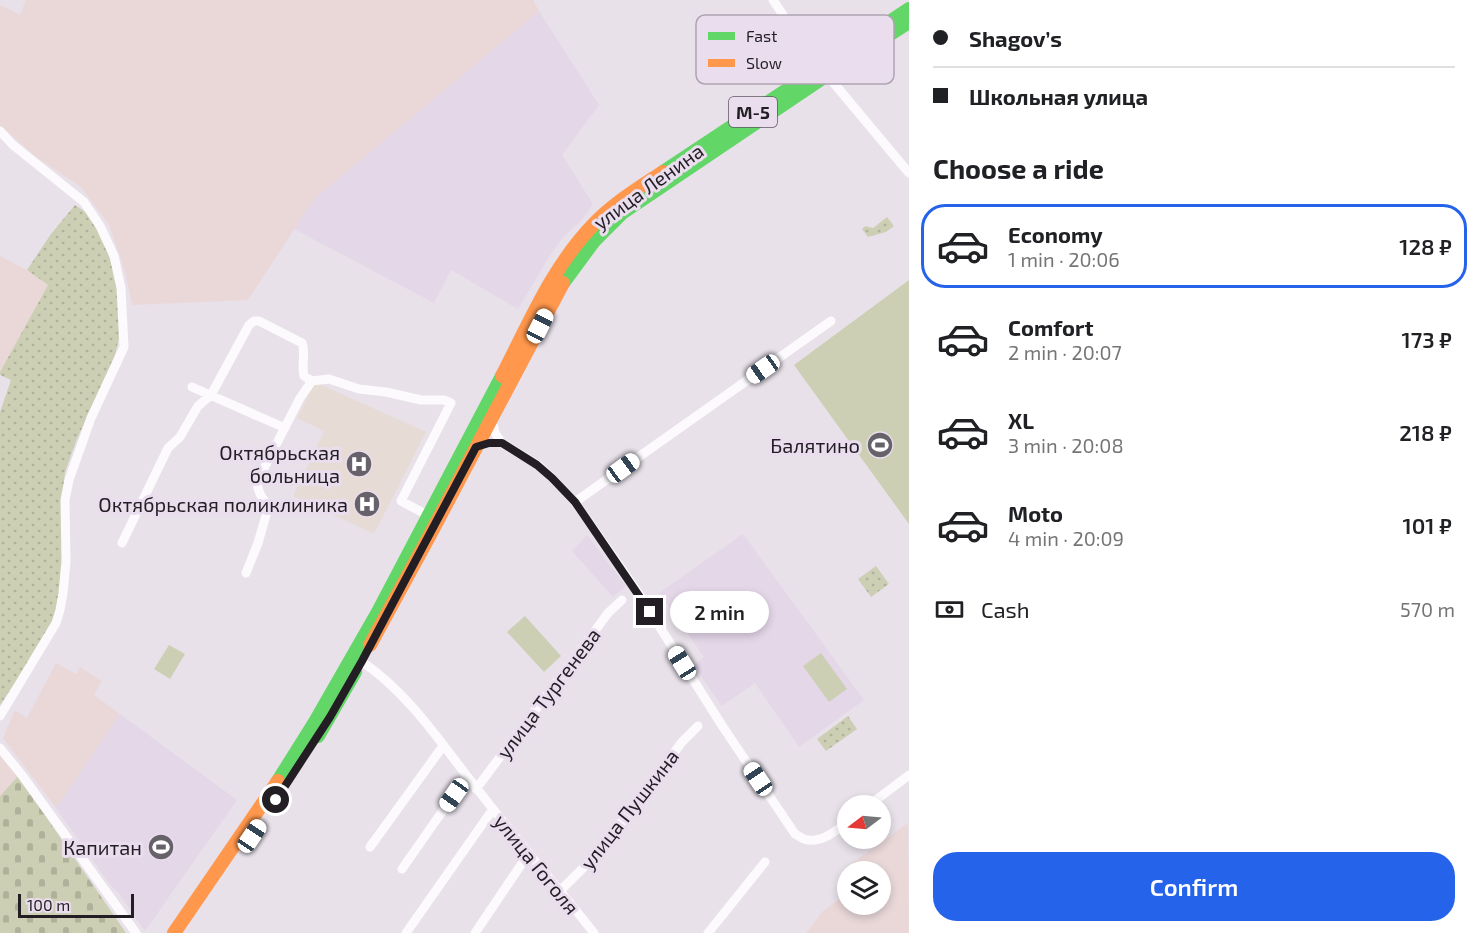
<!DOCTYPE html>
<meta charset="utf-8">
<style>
body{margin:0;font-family:"Exo 2",sans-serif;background:#f6f6f6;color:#202124;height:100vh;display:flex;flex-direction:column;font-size:22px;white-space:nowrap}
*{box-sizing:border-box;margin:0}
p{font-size:20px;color:#757577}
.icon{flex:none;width:33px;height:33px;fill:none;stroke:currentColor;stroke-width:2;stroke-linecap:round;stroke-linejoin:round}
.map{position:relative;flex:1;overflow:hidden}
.sheet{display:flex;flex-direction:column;background:#fff;width:570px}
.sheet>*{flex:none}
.hud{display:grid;align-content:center;height:132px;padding:0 24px;background:#fff}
.needle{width:39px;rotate:254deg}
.buttons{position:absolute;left:837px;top:795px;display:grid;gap:12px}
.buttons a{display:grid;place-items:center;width:54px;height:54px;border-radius:50%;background:#fff;box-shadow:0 3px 9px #0003;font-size:30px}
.scale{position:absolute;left:18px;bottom:15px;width:116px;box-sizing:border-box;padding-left:6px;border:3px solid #221e24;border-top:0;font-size:16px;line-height:21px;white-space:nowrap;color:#221e24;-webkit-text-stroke:4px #e9ddee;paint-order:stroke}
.end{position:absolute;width:27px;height:27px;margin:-14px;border:8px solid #221e24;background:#fff;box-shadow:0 0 0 3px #fff}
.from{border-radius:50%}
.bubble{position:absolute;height:42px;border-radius:21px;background:#fff;box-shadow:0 3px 9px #0003;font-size:20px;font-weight:600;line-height:42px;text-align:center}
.car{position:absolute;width:18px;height:36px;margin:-18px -9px;border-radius:8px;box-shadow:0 0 4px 2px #0007;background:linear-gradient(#fff 24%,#345 0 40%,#fff 0 76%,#345 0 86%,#fff 0)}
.hud b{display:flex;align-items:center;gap:21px;height:57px;font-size:22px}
.hud b+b{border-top:2px solid #e0e0e0}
.hud i{width:15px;height:15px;background:#202124}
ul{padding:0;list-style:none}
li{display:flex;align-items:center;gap:18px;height:84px;margin:0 12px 9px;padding:0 12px;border:3px solid transparent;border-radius:24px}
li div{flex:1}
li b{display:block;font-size:22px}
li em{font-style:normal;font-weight:600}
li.selected{border-color:#2563eb}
li>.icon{width:54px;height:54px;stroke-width:1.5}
h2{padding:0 24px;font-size:27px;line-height:72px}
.pay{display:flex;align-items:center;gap:15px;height:66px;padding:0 24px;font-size:22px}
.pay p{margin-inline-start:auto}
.primary-button{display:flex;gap:12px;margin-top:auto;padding:12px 24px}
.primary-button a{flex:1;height:69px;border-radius:24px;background:#2563eb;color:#fff;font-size:24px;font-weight:600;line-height:69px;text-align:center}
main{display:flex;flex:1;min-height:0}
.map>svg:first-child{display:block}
.built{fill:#e4d7e8}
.industrial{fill:#ead8d9}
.medical{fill:#e6dbd5}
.green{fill:url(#green-dots)}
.cemetery{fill:url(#cemetery-stones)}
.pitch{fill:#cccfb4}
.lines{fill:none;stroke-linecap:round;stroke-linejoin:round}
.street{stroke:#fcfafc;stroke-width:9}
.fast{stroke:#63d668;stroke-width:14}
.slow{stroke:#ff974d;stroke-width:14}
.route{stroke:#221e24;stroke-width:8}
.labels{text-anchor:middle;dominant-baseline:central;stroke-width:6;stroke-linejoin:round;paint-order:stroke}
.shield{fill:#e9ddee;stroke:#5e5761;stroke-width:1.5}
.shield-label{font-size:18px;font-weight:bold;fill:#221e24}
.street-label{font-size:20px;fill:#221e24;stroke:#e9ddee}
.poi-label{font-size:20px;fill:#221e24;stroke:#e9ddee;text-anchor:end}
.key{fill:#e9ddee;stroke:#ada4b1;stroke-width:1.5}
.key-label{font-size:16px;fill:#221e24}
</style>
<main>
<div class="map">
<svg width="909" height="933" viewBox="0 0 909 933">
<defs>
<pattern id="green-dots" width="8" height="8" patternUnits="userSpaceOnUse" patternTransform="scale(1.5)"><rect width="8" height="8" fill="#cccfb4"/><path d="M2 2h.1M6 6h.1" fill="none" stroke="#afb19b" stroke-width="1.8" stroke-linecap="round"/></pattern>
<pattern id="cemetery-stones" width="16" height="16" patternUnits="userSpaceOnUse" patternTransform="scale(1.5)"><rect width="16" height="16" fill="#cccfb4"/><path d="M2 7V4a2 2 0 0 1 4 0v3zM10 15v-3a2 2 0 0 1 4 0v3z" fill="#afb19b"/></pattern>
</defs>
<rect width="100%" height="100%" fill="#e8e1ea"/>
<path class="built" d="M 539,11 L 599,105 L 562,155 L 593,204 L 581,221 L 563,237 L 549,257 L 518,309 L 451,270 L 434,303 L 294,229 L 314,199 Z
M 743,534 L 864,700 L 799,747 L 755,683 L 722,706 L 693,665 L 704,657 L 659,593 Z
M 587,535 L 626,586 L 613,597 L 572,551 Z
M 120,714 L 237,800 L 145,931 L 119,894 L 109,883 L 56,808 Z"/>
<path class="industrial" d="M 26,0 L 533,0 L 539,11 L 314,199 L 248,300 L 132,305 L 125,271 L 109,225 L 81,187 L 36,157 L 0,125 L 0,7 L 1,5 L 20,15 Z
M 0,256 L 27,270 L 48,285 L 0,372 Z
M 56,663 L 76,674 L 80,667 L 102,681 L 94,695 L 120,714 L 56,808 L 3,738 L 15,710 L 27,718 Z
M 0,755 L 18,776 L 0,796 Z
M 908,823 L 909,933 L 806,933 L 823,911 L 847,893 L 848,904 L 880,904 L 880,872 L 856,871 L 851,864 Z"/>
<path class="medical" d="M 315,382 L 426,432 L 374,534 L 293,496 L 324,431 L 297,418 Z"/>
<path class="green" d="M 75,205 L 90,215 L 102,237 L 116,274 L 119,289 L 119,338 L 115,355 L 77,439 L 65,472 L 62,500 L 64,566 L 54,625 L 0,705 L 0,412 L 11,380 L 0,375 L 0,372 L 48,285 L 27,270 L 51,234 Z
M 887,217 L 894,226 L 886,232 L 868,237 L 862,229 L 865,226 L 873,228 Z
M 876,566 L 889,584 L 871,597 L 858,579 Z
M 848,716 L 857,729 L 826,751 L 817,739 Z"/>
<path class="cemetery" d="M 18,776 L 126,933 L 0,933 L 0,796 Z"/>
<path class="pitch" d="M 909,280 L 909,524 L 794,365 Z
M 525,616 L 561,656 L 544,672 L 507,632 Z
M 169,645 L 185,654 L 170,679 L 154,669 Z
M 821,653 L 847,689 L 829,702 L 803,666 Z"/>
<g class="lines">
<path class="street" d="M 773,0 L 819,69
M 827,75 L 909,173
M 0,131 L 13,145 L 84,202 L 100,226 L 114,256 L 121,288 L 124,347 L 91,418 L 69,480 L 65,500 L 66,561 L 63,593 L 60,610 L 56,623 L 0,716
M 192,387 L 285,428
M 492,419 L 495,433 L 502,443 L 538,465 L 552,478 L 575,502 L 637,591 L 723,727 L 795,834 C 799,836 804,840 808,840 C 823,842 837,830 848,822
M 575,502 L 831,321
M 122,543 L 168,448 L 180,437 L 198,406 L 211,395 L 249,325 L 254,321 L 259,321 L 302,343 C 306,354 301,365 304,376 L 312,381
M 246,573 L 258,543 L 269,505 C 261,499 258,492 257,482 L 300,398 L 312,381 L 329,379 L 359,389 L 386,392 L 421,400 L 444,400 L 451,403 L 401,501 L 429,516
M 361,661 C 410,694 442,745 478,790 C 516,839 556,885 594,933
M 0,748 L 21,774 L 136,933
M 476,789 L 600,624 L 608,613 L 622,600
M 868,806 L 909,775
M 370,847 L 443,746
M 402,869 L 467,776
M 560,891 L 598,853 L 682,742 L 698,726
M 406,933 L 493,809
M 475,933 L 529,853
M 708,933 L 765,862"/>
<path class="fast" d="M 663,172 L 909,9
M 563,283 L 594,241 L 622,213 L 827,75 L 909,22
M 318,736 L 355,672
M 278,781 L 315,722 L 378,612 L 502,376"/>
<path class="slow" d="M 502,376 C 529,324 552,267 594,224 C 614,203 639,188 663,172
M 370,645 L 431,533 L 563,283
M 174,933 L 278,781"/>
</g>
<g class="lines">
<path class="route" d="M 276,800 L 330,717 L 362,661 L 476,447 L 489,443 L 502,443 L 537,465 L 552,478 L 575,502 L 650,612"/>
</g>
<defs>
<symbol id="stadium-disc" viewBox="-11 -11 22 22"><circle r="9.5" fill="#676269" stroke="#e9ddee"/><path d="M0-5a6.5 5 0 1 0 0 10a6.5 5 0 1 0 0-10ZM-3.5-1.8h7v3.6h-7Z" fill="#fff"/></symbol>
<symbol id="hospital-disc" viewBox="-11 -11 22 22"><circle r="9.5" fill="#676269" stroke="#e9ddee"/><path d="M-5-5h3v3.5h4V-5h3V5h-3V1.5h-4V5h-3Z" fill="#fff"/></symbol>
</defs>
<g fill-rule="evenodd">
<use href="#stadium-disc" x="865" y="430" width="30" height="30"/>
<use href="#hospital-disc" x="344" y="449" width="30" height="30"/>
<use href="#hospital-disc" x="352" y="489" width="30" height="30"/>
<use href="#stadium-disc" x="146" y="832" width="30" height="30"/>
</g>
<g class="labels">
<rect class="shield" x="729" y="97" width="48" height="30" rx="4.5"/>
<g class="shield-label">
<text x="753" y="112">М-5</text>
</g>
<g class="street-label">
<text transform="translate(648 186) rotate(-36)">улица Ленина</text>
<text transform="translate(548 693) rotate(-53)">улица Тургенева</text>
<text transform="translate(629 809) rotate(-52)">улица Пушкина</text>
<text transform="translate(537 864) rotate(51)">улица Гоголя</text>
</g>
<g class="poi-label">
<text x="860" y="445">Балятино</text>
<text x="340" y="452">Октябрьская<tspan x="340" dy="23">больница</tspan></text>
<text x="348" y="504">Октябрьская поликлиника</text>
<text x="142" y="847">Капитан</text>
</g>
</g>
<rect x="696" y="15" width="198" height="69" rx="9" class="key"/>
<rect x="708" y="32" width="27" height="8" fill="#63d668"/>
<rect x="708" y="59" width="27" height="8" fill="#ff974d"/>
<g class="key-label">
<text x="746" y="42">Fast</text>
<text x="746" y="69">Slow</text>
</g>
</svg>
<div class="buttons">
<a><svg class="needle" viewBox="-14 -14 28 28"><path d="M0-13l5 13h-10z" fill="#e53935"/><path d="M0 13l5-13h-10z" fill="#757577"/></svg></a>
<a><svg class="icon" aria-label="layers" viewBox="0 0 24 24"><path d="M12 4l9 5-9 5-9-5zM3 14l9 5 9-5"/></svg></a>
</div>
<div class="scale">100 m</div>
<i class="end from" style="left:276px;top:800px"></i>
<i class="end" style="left:650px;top:612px"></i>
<div class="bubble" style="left:670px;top:591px;width:99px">2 min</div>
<i class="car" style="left:540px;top:326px;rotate:27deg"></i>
<i class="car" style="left:763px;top:369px;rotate:235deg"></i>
<i class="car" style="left:623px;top:468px;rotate:54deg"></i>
<i class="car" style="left:682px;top:663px;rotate:328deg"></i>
<i class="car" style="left:758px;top:779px;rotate:326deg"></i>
<i class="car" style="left:454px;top:795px;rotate:215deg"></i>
<i class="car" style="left:252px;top:836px;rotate:34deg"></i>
</div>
<section class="sheet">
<div class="hud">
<b><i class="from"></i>Shagov’s</b>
<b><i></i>Школьная улица</b>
</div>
<h2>Choose a ride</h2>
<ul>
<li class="selected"><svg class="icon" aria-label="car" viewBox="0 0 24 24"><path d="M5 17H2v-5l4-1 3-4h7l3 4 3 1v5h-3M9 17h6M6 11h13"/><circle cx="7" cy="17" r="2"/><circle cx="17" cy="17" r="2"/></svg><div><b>Economy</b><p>1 min · 20:06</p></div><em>128 ₽</em></li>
<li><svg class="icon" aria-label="car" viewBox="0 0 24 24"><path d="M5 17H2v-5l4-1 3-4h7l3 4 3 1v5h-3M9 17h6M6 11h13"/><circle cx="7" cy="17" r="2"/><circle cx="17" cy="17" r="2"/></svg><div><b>Comfort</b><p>2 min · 20:07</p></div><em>173 ₽</em></li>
<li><svg class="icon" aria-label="car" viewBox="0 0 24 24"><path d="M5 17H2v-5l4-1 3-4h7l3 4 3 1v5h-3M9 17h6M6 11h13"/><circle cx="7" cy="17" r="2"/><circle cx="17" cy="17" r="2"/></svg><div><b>XL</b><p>3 min · 20:08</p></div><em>218 ₽</em></li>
<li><svg class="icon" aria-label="car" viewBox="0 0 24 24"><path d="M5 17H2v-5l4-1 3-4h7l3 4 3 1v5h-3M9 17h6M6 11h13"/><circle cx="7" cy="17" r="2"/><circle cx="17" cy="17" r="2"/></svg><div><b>Moto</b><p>4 min · 20:09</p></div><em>101 ₽</em></li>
</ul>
<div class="pay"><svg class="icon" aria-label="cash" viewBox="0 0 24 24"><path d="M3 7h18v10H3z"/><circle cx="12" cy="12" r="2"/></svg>Cash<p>570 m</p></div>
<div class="primary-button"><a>Confirm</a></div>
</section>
</main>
